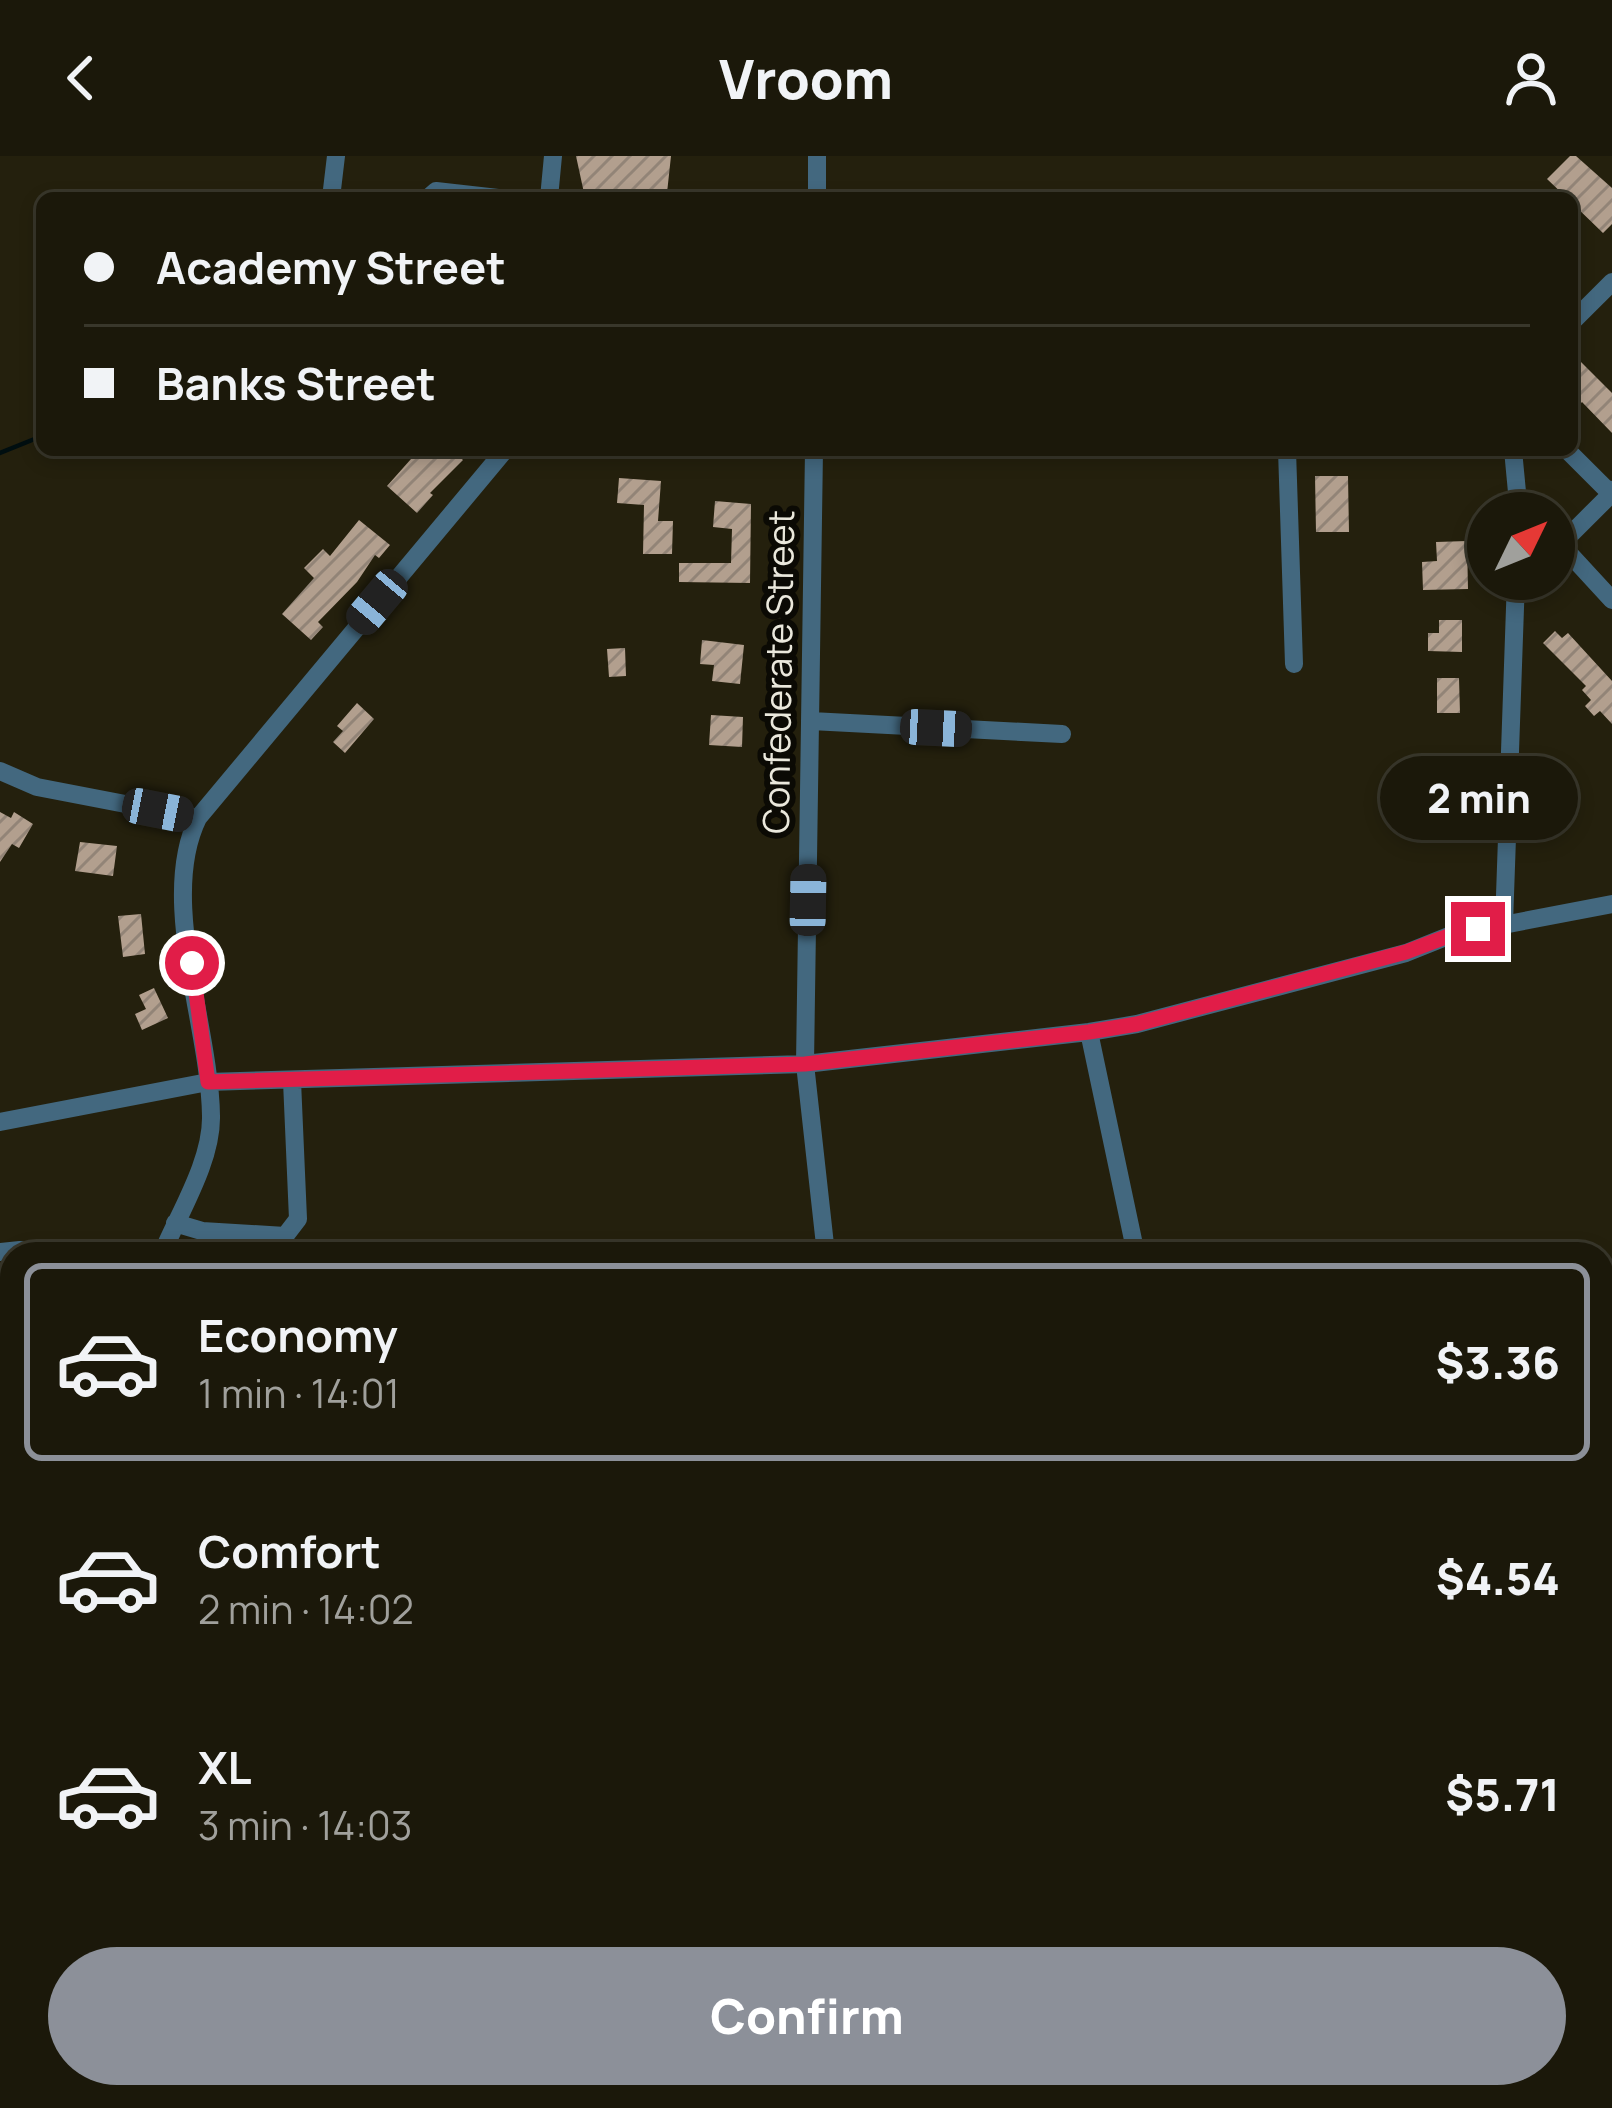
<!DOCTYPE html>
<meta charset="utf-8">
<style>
body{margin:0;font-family:Manrope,sans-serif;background:#282518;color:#f1f3f6;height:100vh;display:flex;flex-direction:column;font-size:45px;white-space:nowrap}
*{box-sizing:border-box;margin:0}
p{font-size:39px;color:#a0a09c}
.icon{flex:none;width:66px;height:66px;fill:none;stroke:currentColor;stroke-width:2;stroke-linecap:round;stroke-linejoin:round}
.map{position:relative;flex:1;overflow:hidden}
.details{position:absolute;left:0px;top:1086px;width:1614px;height:867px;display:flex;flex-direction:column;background:#1b180a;border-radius:36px 36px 0 0;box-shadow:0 6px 18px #0003,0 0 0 3px #39372b}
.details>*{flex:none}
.guide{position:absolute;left:36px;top:36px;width:1542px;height:264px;border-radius:18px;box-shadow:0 6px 18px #0003,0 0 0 3px #39372b;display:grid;align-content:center;height:264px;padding:0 48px;background:#1b180a}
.needle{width:78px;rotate:47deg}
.buttons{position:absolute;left:1467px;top:336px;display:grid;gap:24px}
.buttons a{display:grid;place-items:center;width:108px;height:108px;border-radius:50%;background:#1b180a;box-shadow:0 6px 18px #0003,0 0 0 3px #39372b;font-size:60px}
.end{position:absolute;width:54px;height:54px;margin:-27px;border:15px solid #e11d48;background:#fff;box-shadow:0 0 0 6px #fff}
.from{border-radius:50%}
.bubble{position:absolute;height:84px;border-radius:42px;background:#1b180a;box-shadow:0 6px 18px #0003,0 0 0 3px #39372b;font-size:39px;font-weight:800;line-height:84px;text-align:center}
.car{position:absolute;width:36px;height:72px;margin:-36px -18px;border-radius:15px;box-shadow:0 0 9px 3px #0007;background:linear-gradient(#222 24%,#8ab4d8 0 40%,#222 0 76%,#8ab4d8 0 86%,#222 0)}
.guide b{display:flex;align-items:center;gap:42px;height:114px;font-size:45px}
.guide b+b{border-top:3px solid #39372b}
.guide i{width:30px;height:30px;background:#f1f3f6}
ul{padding:21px 0 0;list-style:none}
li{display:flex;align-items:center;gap:36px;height:198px;margin:0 24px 18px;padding:0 24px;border:6px solid transparent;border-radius:18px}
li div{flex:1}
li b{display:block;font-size:45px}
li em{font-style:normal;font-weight:800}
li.selected{border-color:#8c9099}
li>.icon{width:108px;height:108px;stroke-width:1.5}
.button{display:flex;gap:24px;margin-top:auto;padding:24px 48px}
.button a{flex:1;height:138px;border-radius:72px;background:#8c9099;color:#fff;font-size:48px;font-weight:800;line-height:138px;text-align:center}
header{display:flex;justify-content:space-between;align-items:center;height:156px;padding:0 48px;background:#1b180a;font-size:54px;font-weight:800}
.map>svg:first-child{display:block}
.grass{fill:url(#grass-dots)}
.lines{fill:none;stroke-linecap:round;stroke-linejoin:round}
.stream{stroke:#000e10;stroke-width:4.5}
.building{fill:url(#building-hatch)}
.path{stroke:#7e7b6b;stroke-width:3;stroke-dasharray:9 9;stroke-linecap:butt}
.minor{stroke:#43687f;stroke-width:18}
.route{stroke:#e11d48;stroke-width:15}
.labels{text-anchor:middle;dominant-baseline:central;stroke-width:12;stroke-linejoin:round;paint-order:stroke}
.street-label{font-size:36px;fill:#eae8dc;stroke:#0b0a04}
</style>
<header><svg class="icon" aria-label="back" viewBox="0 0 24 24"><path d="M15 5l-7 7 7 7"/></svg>Vroom<svg class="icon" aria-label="person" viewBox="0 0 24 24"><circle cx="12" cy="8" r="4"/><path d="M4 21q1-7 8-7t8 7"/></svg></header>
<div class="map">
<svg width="1612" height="1952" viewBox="0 0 1612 1952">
<defs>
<pattern id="grass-dots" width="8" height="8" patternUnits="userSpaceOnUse" patternTransform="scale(3)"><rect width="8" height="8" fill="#424823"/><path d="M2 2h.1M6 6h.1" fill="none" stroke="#5d6242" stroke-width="1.8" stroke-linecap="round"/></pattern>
<pattern id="building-hatch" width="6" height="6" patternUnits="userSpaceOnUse" patternTransform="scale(3)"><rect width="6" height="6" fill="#b29f8e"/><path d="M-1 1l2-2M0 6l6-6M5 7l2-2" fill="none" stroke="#928477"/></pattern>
</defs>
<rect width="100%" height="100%" fill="#24200d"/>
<path class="grass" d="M 12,1471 L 12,1941 L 1602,1941 L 1602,1725 L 1612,1780 L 1612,1952 L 0,1952 L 0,1478 Z"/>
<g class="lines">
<path class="stream" d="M 0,297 L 42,280"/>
</g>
<path class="building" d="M 576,0 L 671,0 L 667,37 L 660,36 L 660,42 L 603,42 L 584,37 Z
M 1570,0 L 1576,0 L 1612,32 L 1612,68 L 1603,77 L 1572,47 L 1572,42 L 1567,42 L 1547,23 Z
M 1581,206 L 1612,237 L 1612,277 L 1582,246 L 1572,256 L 1572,215 Z
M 419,294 L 453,294 L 463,304 L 430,337 L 433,339 L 417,357 L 387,330 Z
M 1315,320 L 1348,320 L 1349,376 L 1316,376 Z
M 619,322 L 661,325 L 658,365 L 673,365 L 672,398 L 643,398 L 644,349 L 617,347 Z
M 715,345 L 751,348 L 750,427 L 679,426 L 679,407 L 731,407 L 732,373 L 713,371 Z
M 359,364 L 390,389 L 379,402 L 375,399 L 357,426 L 318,466 L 323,471 L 311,484 L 282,458 L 314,422 L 304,412 L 323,393 L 330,400 Z
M 1467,385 L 1468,433 L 1423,434 L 1422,406 L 1437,405 L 1436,386 Z
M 1439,464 L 1462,464 L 1462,496 L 1428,495 L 1428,477 L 1439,477 Z
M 1555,475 L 1562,482 L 1568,477 L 1612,525 L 1612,568 L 1600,555 L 1594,560 L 1585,550 L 1591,544 L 1582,534 L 1586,530 L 1543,487 Z
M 702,484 L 744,489 L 740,528 L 712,525 L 714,509 L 700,508 Z
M 625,492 L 626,520 L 609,521 L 607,493 Z
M 1437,522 L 1459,522 L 1460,557 L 1437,557 Z
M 357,547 L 374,563 L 345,597 L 333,586 L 343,575 L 337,570 Z
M 711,559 L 743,561 L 742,591 L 709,589 Z
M 0,656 L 11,662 L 14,656 L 33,668 L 19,692 L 12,688 L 0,706 Z
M 80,686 L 117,690 L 113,720 L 75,715 Z
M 141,758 L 145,798 L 123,801 L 118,760 Z
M 154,832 L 168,862 L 142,874 L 135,858 L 146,853 L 139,839 Z"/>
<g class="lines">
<path class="path" d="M 1602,1846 L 1612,1867
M 408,1941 L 423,1952
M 540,1941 L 549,1952
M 1408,1941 L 1409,1952
M 1,1952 L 2,1894 L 10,1877 L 1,1843 L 0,1793 L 12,1712"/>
<path class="minor" d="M 331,42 L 336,0
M 428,42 L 436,35 L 498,42
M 549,42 L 553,0
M 817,42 L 817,0
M 1572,166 L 1612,126
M 814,294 L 805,908 L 826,1098
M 1287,294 L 1294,508
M 1513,294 L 1519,357
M 1567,294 L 1606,333 L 1612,334
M 1554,381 L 1612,444
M 1561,388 L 1612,337
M 811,565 L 1062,578
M 0,615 L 37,631 L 198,662
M 1504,768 L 1516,423
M 1089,876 L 1136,1098
M 0,966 L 208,926 L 805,908 L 1089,876 L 1137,868 L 1406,797 L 1451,779 L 1612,748
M 175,1067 L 202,1075 L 285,1080 L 298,1063 L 292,925
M 0,1096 L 20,1094 L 36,1098
M 162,1098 C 179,1057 212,1005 211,960 C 210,870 158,743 198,662 L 505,294
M 0,1439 L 12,1444
M 0,1512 L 12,1497
M 0,1643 L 12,1658
M 0,1679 L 12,1668"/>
</g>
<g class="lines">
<path class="route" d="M 192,807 L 208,926 L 805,908 L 1089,876 L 1137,868 L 1406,796 L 1451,779 L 1478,773"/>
</g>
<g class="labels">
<g class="street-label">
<text transform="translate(778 516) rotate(-89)">Confederate Street</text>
</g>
</g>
</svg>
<div class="buttons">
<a><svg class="needle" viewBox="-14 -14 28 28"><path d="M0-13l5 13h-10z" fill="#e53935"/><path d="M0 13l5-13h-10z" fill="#a0a09c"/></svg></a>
</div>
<i class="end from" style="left:192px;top:807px"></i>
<i class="end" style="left:1478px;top:773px"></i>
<div class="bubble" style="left:1380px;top:600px;width:198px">2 min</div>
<i class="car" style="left:377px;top:446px;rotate:220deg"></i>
<i class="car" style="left:936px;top:572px;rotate:93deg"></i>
<i class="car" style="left:158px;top:654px;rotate:101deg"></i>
<i class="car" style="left:808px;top:744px;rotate:1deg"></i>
<div class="guide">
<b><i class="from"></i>Academy Street</b>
<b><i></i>Banks Street</b>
</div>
<section class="details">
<ul>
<li class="selected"><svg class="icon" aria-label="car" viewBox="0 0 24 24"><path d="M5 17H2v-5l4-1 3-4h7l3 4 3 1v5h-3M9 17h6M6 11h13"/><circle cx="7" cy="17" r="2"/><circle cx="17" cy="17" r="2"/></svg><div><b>Economy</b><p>1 min · 14:01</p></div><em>$3.36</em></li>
<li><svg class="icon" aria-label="car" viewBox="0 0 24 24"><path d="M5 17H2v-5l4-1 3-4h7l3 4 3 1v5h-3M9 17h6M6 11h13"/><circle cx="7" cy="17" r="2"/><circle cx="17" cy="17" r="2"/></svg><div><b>Comfort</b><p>2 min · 14:02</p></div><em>$4.54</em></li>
<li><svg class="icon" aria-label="car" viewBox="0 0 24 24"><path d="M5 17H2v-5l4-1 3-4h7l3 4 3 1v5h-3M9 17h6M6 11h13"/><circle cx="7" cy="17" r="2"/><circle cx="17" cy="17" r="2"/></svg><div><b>XL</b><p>3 min · 14:03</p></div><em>$5.71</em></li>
</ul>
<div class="button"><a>Confirm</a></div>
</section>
</div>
